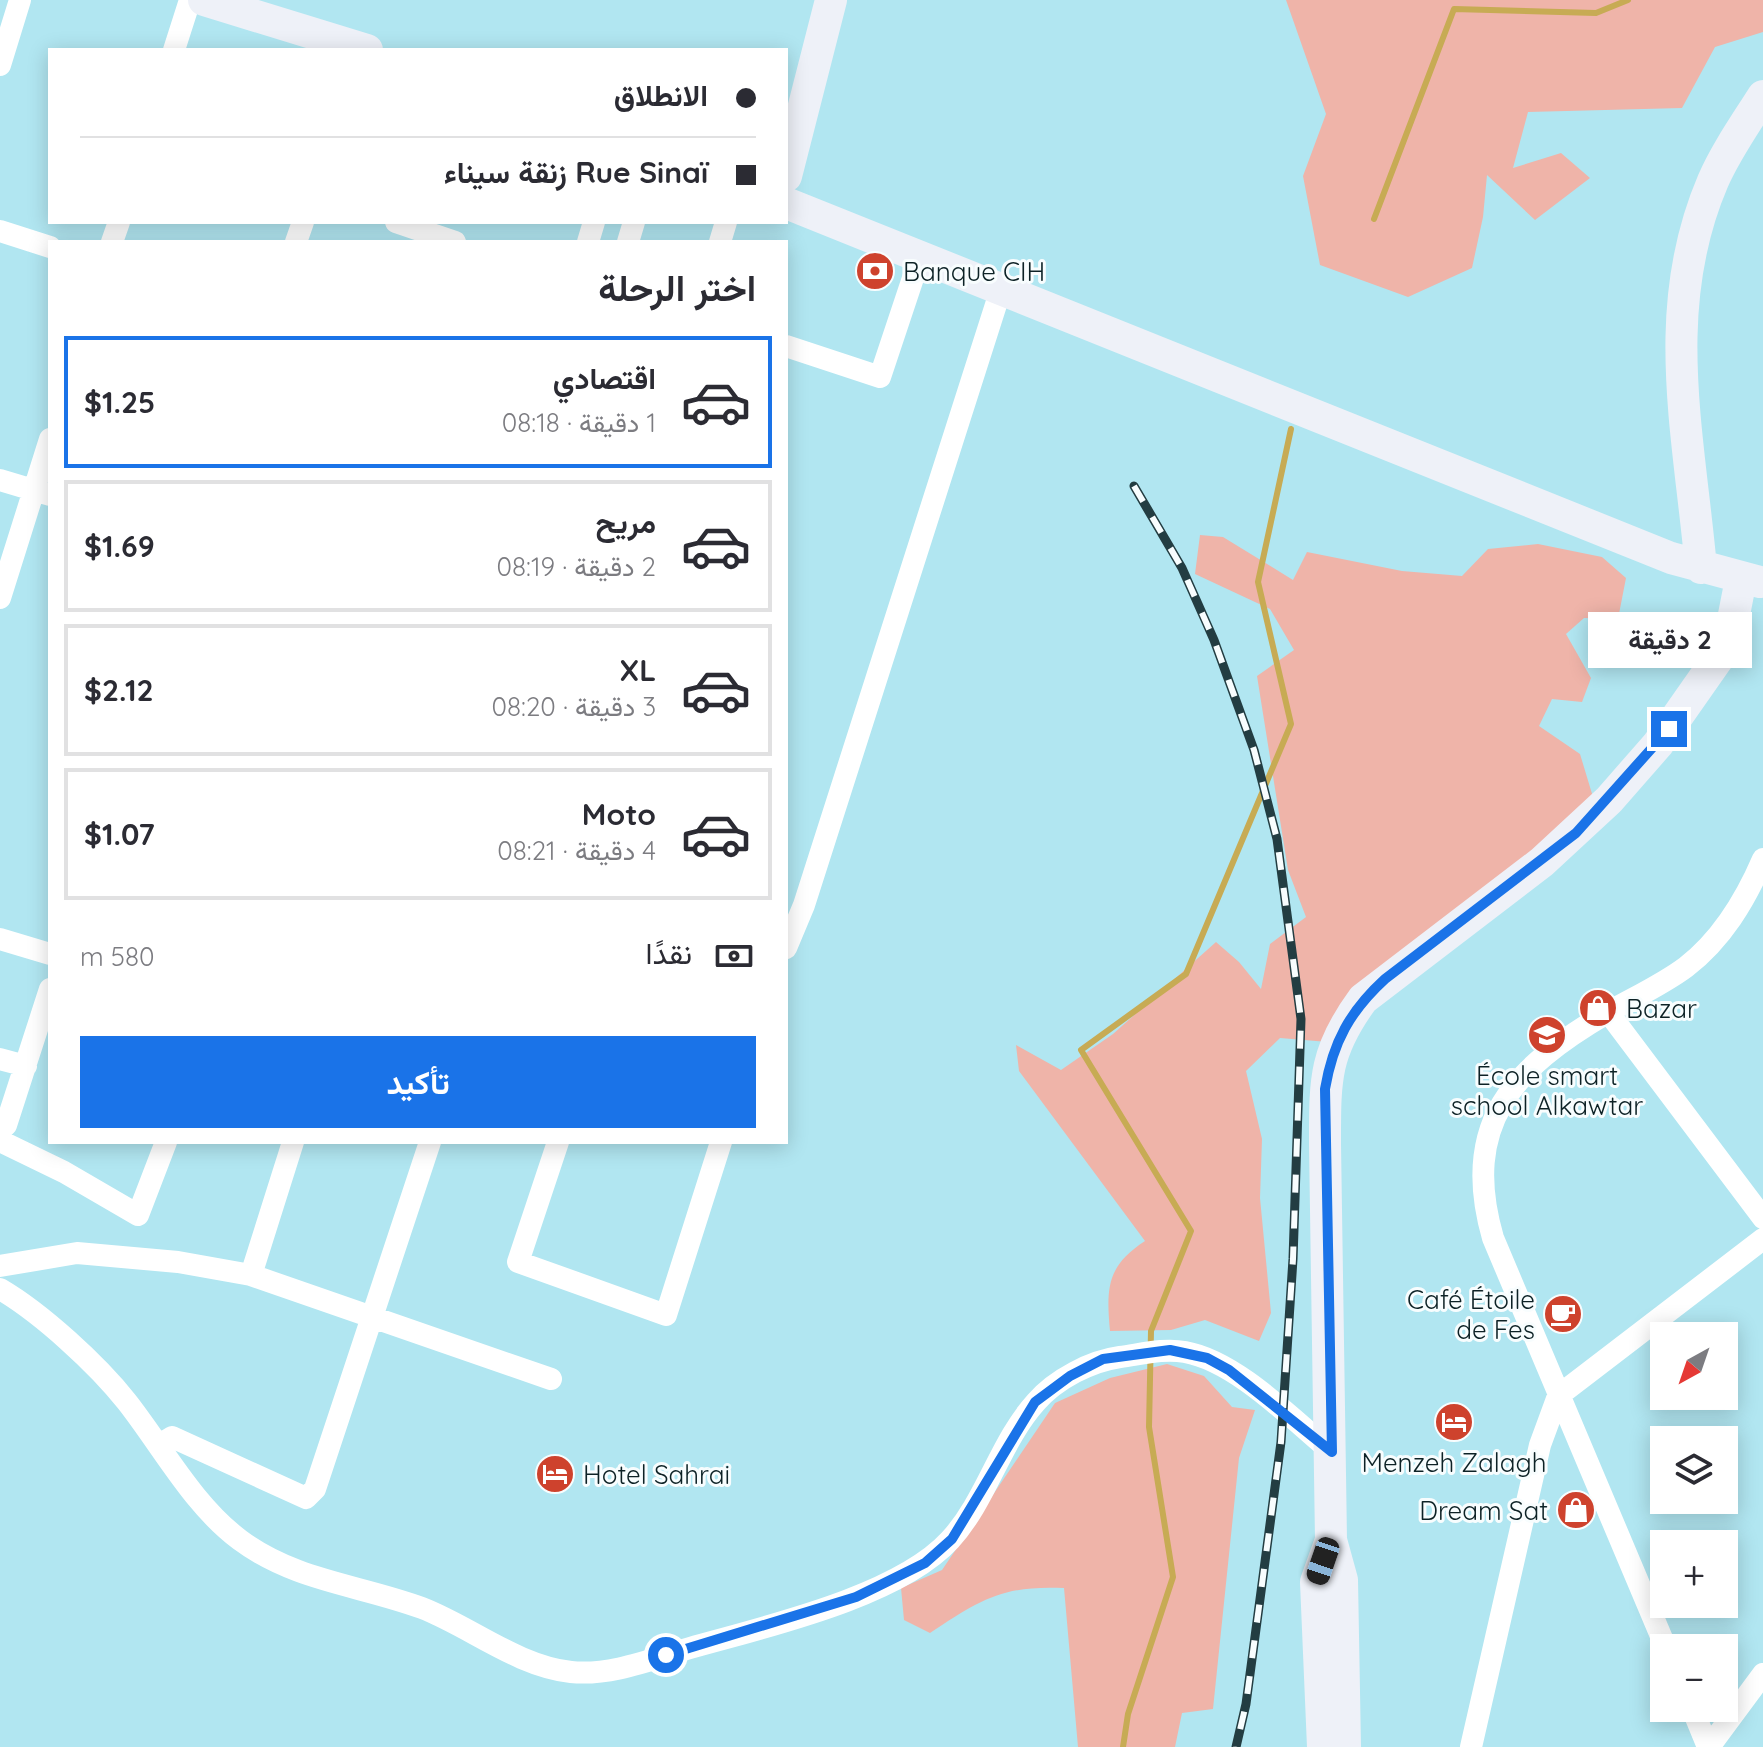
<!DOCTYPE html>
<html lang="ar">
<meta charset="utf-8">
<style>
body{margin:0;font-family:Quicksand,Vazirmatn,sans-serif;background:#f7f7f7;color:#2b2b33;direction:rtl;height:100vh;display:flex;flex-direction:column;font-size:30px;white-space:nowrap}
*{box-sizing:border-box;margin:0}
p{font-size:26px;color:#7c7c81}
.icon{flex:none;width:44px;height:44px;fill:none;stroke:currentColor;stroke-width:2;stroke-linecap:round;stroke-linejoin:round}
.map{position:relative;flex:1;overflow:hidden;direction:ltr}
.sheet{position:absolute;left:48px;top:240px;width:740px;height:904px;display:flex;flex-direction:column;background:#fff;border-radius:0px;box-shadow:0 4px 20px #0003;direction:rtl}
.sheet>*{flex:none}
.top-card{position:absolute;left:48px;top:48px;width:740px;height:176px;border-radius:0px;box-shadow:0 4px 20px #0003;direction:rtl;display:grid;align-content:center;height:176px;padding:0 32px;background:#fff}
.needle{width:52px;rotate:220deg}
.controls{position:absolute;left:1650px;top:1322px;display:grid;gap:16px}
.controls a{display:grid;place-items:center;width:88px;height:88px;border-radius:0px;background:#fff;box-shadow:0 4px 20px #0003;font-size:40px}
.end{position:absolute;width:36px;height:36px;margin:-18px;border:10px solid #1a73e8;background:#fff;box-shadow:0 0 0 4px #fff}
.from{border-radius:50%}
.bubble{position:absolute;height:56px;border-radius:0px;background:#fff;box-shadow:0 4px 20px #0003;font-size:26px;font-weight:700;line-height:56px;text-align:center;direction:rtl}
.car{position:absolute;width:24px;height:48px;margin:-24px -12px;border-radius:10px;box-shadow:0 0 6px 2px #0007;background:linear-gradient(#222 24%,#8ab4d8 0 40%,#222 0 76%,#8ab4d8 0 86%,#222 0)}
.top-card b{display:flex;align-items:center;gap:28px;height:76px;font-size:30px}
.top-card b+b{border-top:2px solid #e1e1e2}
.top-card i{width:20px;height:20px;background:#2b2b33}
ul{padding:0;list-style:none}
li{display:flex;align-items:center;gap:24px;height:132px;margin:0 16px 12px;padding:0 16px;border:4px solid #e1e1e2;border-radius:0px}
li div{flex:1}
li b{display:block;font-size:30px}
li em{font-style:normal;font-weight:700}
li.current{border-color:#1a73e8}
li>.icon{width:72px;height:72px;stroke-width:1.5}
h2{padding:0 32px;font-size:36px;line-height:96px}
.pay{display:flex;align-items:center;gap:20px;height:88px;padding:0 32px;font-size:30px}
.pay p{margin-inline-start:auto}
.action{display:flex;gap:16px;margin-top:auto;padding:16px 32px}
.action a{flex:1;height:92px;border-radius:0px;background:#1a73e8;color:#fff;font-size:32px;font-weight:700;line-height:92px;text-align:center}
.map>svg:first-child{display:block}
.green{fill:#efb4a9}
.lines{fill:none;stroke-linecap:round;stroke-linejoin:round}
.stream{stroke:#c7ab54;stroke-width:6}
.street{stroke:#fff;stroke-width:22}
.secondary{stroke:#eef1f8;stroke-width:32}
.rail-casing{stroke:#233d42;stroke-width:9}
.rail{stroke:#f8fdfe;stroke-width:6;stroke-dasharray:18;stroke-linecap:butt}
.route{stroke:#1a73e8;stroke-width:10}
.labels{text-anchor:middle;dominant-baseline:central;stroke-width:6;stroke-linejoin:round;paint-order:stroke}
.poi-label{font-size:26px;fill:#0d2226;stroke:#f8fdfe;text-anchor:start}
</style>
<div class="map">
<svg width="1763" height="1747" viewBox="0 0 1763 1747">
<rect width="100%" height="100%" fill="#b1e6f1"/>
<path class="green" d="M 1286,0 L 1763,0 L 1763,32 L 1715,47 L 1682,108 L 1528,112 L 1513,168 L 1561,153 L 1590,178 L 1535,220 L 1487,175 L 1483,217 L 1472,268 L 1408,297 L 1320,265 L 1303,176 L 1326,114 Z
M 1200,535 L 1223,537 L 1293,580 L 1307,552 L 1402,571 L 1462,576 L 1488,549 L 1538,544 L 1602,557 L 1626,578 L 1618,619 L 1584,618 L 1566,634 L 1591,678 L 1582,702 L 1552,699 L 1539,726 L 1580,754 L 1593,797 L 1328,1042 L 1280,1038 L 1246,1071 L 1262,1139 L 1260,1198 L 1271,1313 L 1259,1341 L 1205,1320 L 1171,1330 L 1110,1331 C 1106,1287 1107,1266 1145,1241 L 1019,1071 L 1016,1045 L 1061,1070 L 1113,1034 L 1216,942 L 1239,962 L 1261,989 L 1270,944 L 1306,917 L 1288,870 L 1257,676 L 1294,650 L 1270,609 L 1195,574 Z
M 1167,1364 L 1204,1376 L 1232,1407 L 1255,1410 L 1239,1458 L 1213,1709 L 1182,1713 L 1175,1747 L 1078,1747 L 1064,1588 C 1003,1585 980,1600 930,1633 L 904,1620 L 901,1588 L 942,1570 L 1055,1403 L 1110,1378 Z"/>
<g class="lines">
<path class="stream" d="M 1374,219 L 1454,9 L 1596,13 L 1628,0
M 1123,1747 L 1128,1714 L 1173,1577 L 1149,1427 L 1151,1331 L 1191,1231 L 1081,1050 L 1186,974 L 1291,724 L 1258,582 L 1291,429"/>
<path class="street" d="M 174,50 L 190,0
M 0,65 L 20,0
M 396,222 L 455,242
M 0,231 L 50,247
M 112,242 L 119,222
M 296,242 L 303,222
M 588,242 L 594,222
M 628,242 L 634,222
M 720,242 L 726,222
M 786,346 L 880,377 L 920,257
M 0,480 L 50,495
M 0,598 L 50,439
M 0,939 L 50,954
M 786,948 L 804,905 L 1001,289
M 1608,1012 L 1763,1218
M 0,1059 L 26,1066
M 0,1131 L 6,1125 L 50,989
M 0,1141 L 64,1172 L 138,1215 L 166,1142
M 558,1142 L 518,1262 L 666,1315 L 721,1142
M 0,1266 L 77,1253 L 178,1262 L 251,1275 L 551,1379
M 251,1275 L 293,1142
M 0,1289 C 41,1313 97,1364 127,1402 C 163,1448 193,1505 240,1540 C 295,1581 360,1585 422,1608 C 471,1627 517,1666 571,1672 C 611,1676 652,1659 690,1648 C 764,1627 898,1597 950,1540 C 986,1501 1000,1442 1036,1402 C 1056,1379 1091,1361 1120,1357 C 1142,1354 1164,1348 1185,1352 C 1236,1361 1292,1419 1332,1452
M 159,1445 L 172,1437 L 306,1498 L 315,1489 L 430,1142
M 1666,1648 L 1493,1238 C 1460,1124 1513,1068 1607,1013 C 1633,998 1662,985 1686,967 C 1722,939 1745,901 1763,859
M 1692,1708 L 1708,1747
M 1471,1747 L 1540,1445 L 1558,1396 L 1763,1239
M 1709,1747 L 1763,1674"/>
<path class="secondary" d="M 204,0 L 367,50
M 786,176 L 831,0
M 786,203 L 1671,558 L 1760,582
M 1701,568 C 1689,434 1658,309 1713,181 C 1726,151 1746,123 1763,96
M 1323,1747 L 1316,1582 L 1331,1540
M 1345,1747 L 1342,1580 L 1331,1540 L 1325,1144 C 1325,1080 1324,1052 1363,999 L 1542,862 L 1609,800 L 1658,744 L 1721,654 L 1731,630 L 1741,579"/>
<defs>
<path id="rail" d="M 1134,486 L 1182,568 L 1214,640 L 1254,750 L 1277,839 L 1301,1019 L 1293,1259 L 1281,1442 L 1246,1704 L 1236,1747"/>
</defs>
<use href="#rail" class="rail-casing"/>
<use href="#rail" class="rail"/>
</g>
<g class="lines">
<path class="route" d="M 666,1655 L 856,1597 L 925,1563 L 952,1539 L 1035,1402 L 1070,1376 L 1103,1359 L 1170,1350 L 1207,1358 L 1229,1370 L 1332,1452 L 1325,1089 C 1333,1042 1350,1011 1385,979 L 1576,833 L 1669,729"/>
</g>
<defs>
<symbol id="bank-disc" viewBox="-11 -11 22 22"><circle r="9.5" fill="#ce422d" stroke="#f8fdfe"/><path d="M-6-4H6V4H-6ZM0-2.3a2.3 2.3 0 1 0 0 4.6a2.3 2.3 0 1 0 0-4.6Z" fill="#fff"/></symbol>
<symbol id="shop-disc" viewBox="-11 -11 22 22"><circle r="9.5" fill="#ce422d" stroke="#f8fdfe"/><path d="M-5-2.5h2.3a2.7 3.5 0 0 1 5.4 0H5L5.5 6h-11ZM-1.5-2.5h3a1.5 2.3 0 0 0-3 0Z" fill="#fff"/></symbol>
<symbol id="school-disc" viewBox="-11 -11 22 22"><circle r="9.5" fill="#ce422d" stroke="#f8fdfe"/><path d="M0-5L7-2L0 1L-7-2ZM-4 1L0 2.5L4 1V4Q0 6-4 4Z" fill="#fff"/></symbol>
<symbol id="cafe-disc" viewBox="-11 -11 22 22"><circle r="9.5" fill="#ce422d" stroke="#f8fdfe"/><path d="M-5.5-4.5H6V0H3Q3 3.5 0 3.5H-2.5Q-5.5 3.5-5.5 0ZM3-3.2v2h1.7v-2ZM-6 4.5H4V6H-6Z" fill="#fff"/></symbol>
<symbol id="hotel-disc" viewBox="-11 -11 22 22"><circle r="9.5" fill="#ce422d" stroke="#f8fdfe"/><path d="M-6-4.5h1.5V1H6V5H4.5V3h-9V5H-6ZM-4 0a1.8 1.8 0 1 1 3.6 0ZM.5 0V-2.5h3Q6-2.5 6 0Z" fill="#fff"/></symbol>
</defs>
<g fill-rule="evenodd">
<use href="#bank-disc" x="853" y="249" width="44" height="44"/>
<use href="#shop-disc" x="1576" y="986" width="44" height="44"/>
<use href="#school-disc" x="1525" y="1013" width="44" height="44"/>
<use href="#cafe-disc" x="1541" y="1292" width="44" height="44"/>
<use href="#hotel-disc" x="1432" y="1400" width="44" height="44"/>
<use href="#hotel-disc" x="533" y="1452" width="44" height="44"/>
<use href="#shop-disc" x="1554" y="1488" width="44" height="44"/>
</g>
<g class="labels">
<g class="poi-label">
<text x="903" y="271">Banque CIH</text>
<text x="1626" y="1008">Bazar</text>
<text x="1547" y="1075" text-anchor="middle">École smart<tspan x="1547" dy="30">school Alkawtar</tspan></text>
<text x="1535" y="1299" text-anchor="end">Café Étoile<tspan x="1535" dy="30">de Fes</tspan></text>
<text x="1454" y="1462" text-anchor="middle">Menzeh Zalagh</text>
<text x="583" y="1474">Hotel Sahrai</text>
<text x="1548" y="1510" text-anchor="end">Dream Sat</text>
</g>
</g>
</svg>
<div class="controls">
<a><svg class="needle" viewBox="-14 -14 28 28"><path d="M0-13l5 13h-10z" fill="#e53935"/><path d="M0 13l5-13h-10z" fill="#7c7c81"/></svg></a>
<a><svg class="icon" aria-label="layers" viewBox="0 0 24 24"><path d="M12 4l9 5-9 5-9-5zM3 14l9 5 9-5"/></svg></a>
<a>+</a>
<a>−</a>
</div>
<i class="end from" style="left:666px;top:1655px"></i>
<i class="end" style="left:1669px;top:729px"></i>
<div class="bubble" style="left:1588px;top:612px;width:164px">2 دقيقة</div>
<i class="car" style="left:1323px;top:1561px;rotate:199deg"></i>
<div class="top-card">
<b><i class="from"></i>الانطلاق</b>
<b><i></i>Rue Sinaï زنقة سيناء</b>
</div>
<section class="sheet">
<h2>اختر الرحلة</h2>
<ul>
<li class="current"><svg class="icon" aria-label="car" viewBox="0 0 24 24"><path d="M5 17H2v-5l4-1 3-4h7l3 4 3 1v5h-3M9 17h6M6 11h13"/><circle cx="7" cy="17" r="2"/><circle cx="17" cy="17" r="2"/></svg><div><b>اقتصادي</b><p>1 دقيقة · 08:18</p></div><em>$1.25</em></li>
<li><svg class="icon" aria-label="car" viewBox="0 0 24 24"><path d="M5 17H2v-5l4-1 3-4h7l3 4 3 1v5h-3M9 17h6M6 11h13"/><circle cx="7" cy="17" r="2"/><circle cx="17" cy="17" r="2"/></svg><div><b>مريح</b><p>2 دقيقة · 08:19</p></div><em>$1.69</em></li>
<li><svg class="icon" aria-label="car" viewBox="0 0 24 24"><path d="M5 17H2v-5l4-1 3-4h7l3 4 3 1v5h-3M9 17h6M6 11h13"/><circle cx="7" cy="17" r="2"/><circle cx="17" cy="17" r="2"/></svg><div><b>XL</b><p>3 دقيقة · 08:20</p></div><em>$2.12</em></li>
<li><svg class="icon" aria-label="car" viewBox="0 0 24 24"><path d="M5 17H2v-5l4-1 3-4h7l3 4 3 1v5h-3M9 17h6M6 11h13"/><circle cx="7" cy="17" r="2"/><circle cx="17" cy="17" r="2"/></svg><div><b>Moto</b><p>4 دقيقة · 08:21</p></div><em>$1.07</em></li>
</ul>
<div class="pay"><svg class="icon" aria-label="cash" viewBox="0 0 24 24"><path d="M3 7h18v10H3z"/><circle cx="12" cy="12" r="2"/></svg>نقدًا<p>580 m</p></div>
<div class="action"><a>تأكيد</a></div>
</section>
</div>
